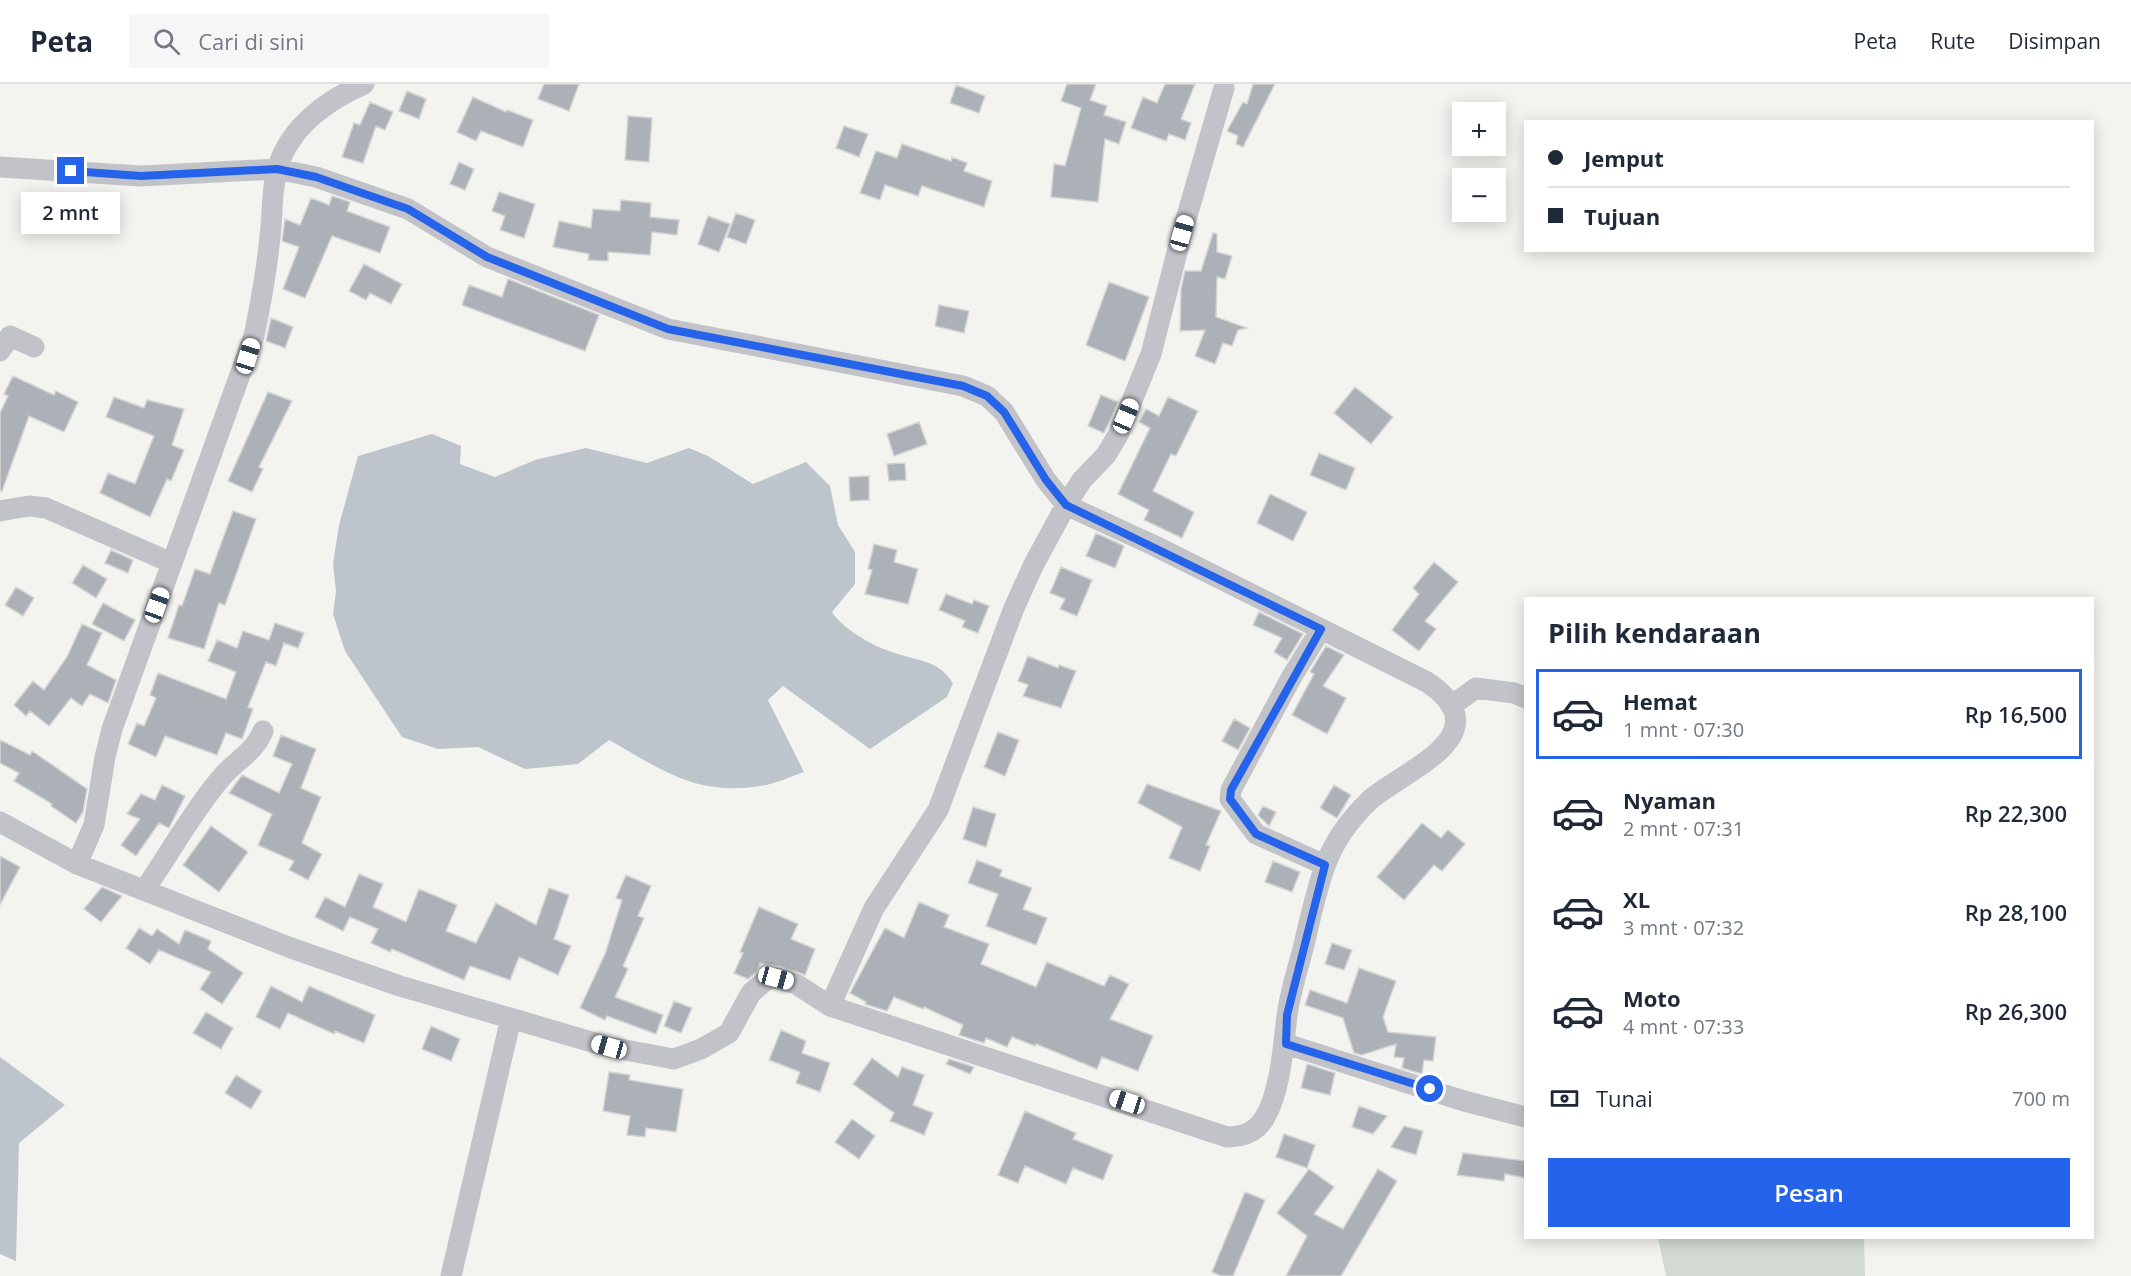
<!DOCTYPE html>
<html lang="id">
<meta charset="utf-8">
<style>
body{margin:0;font-family:"Open Sans",sans-serif;background:#f6f6f7;color:#1f2937;height:100vh;display:flex;flex-direction:column;font-size:22px;white-space:nowrap}
*{box-sizing:border-box;margin:0}
p{font-size:20px;color:#747a83}
.icon{flex:none;width:33px;height:33px;fill:none;stroke:currentColor;stroke-width:2;stroke-linecap:round;stroke-linejoin:round}
.map{position:relative;flex:1;overflow:hidden}
.sheet{position:absolute;left:1524px;top:513px;width:570px;height:642px;display:flex;flex-direction:column;background:#fff;border-radius:0px;box-shadow:0 3px 15px #0003}
.sheet>*{flex:none}
.banner{position:absolute;left:1524px;top:36px;width:570px;height:132px;border-radius:0px;box-shadow:0 3px 15px #0003;display:grid;align-content:center;height:132px;padding:0 24px;background:#fff}
.fabs{position:absolute;left:1452px;top:18px;display:grid;gap:12px}
.fabs a{display:grid;place-items:center;width:54px;height:54px;border-radius:0px;background:#fff;box-shadow:0 3px 15px #0003;font-size:30px}
.end{position:absolute;width:27px;height:27px;margin:-14px;border:8px solid #2563eb;background:#fff;box-shadow:0 0 0 3px #fff}
.from{border-radius:50%}
.bubble{position:absolute;height:42px;border-radius:0px;background:#fff;box-shadow:0 3px 15px #0003;font-size:20px;font-weight:600;line-height:42px;text-align:center}
.car{position:absolute;width:18px;height:36px;margin:-18px -9px;border-radius:8px;box-shadow:0 0 4px 2px #0007;background:linear-gradient(#fff 24%,#345 0 40%,#fff 0 76%,#345 0 86%,#fff 0)}
.banner b{display:flex;align-items:center;gap:21px;height:57px;font-size:22px}
.banner b+b{border-top:2px solid #e0e1e3}
.banner i{width:15px;height:15px;background:#1f2937}
ul{padding:0;list-style:none}
li{display:flex;align-items:center;gap:18px;height:90px;margin:0 12px 9px;padding:0 12px;border:3px solid transparent;border-radius:0px}
li div{flex:1}
li b{display:block;font-size:22px}
li em{font-style:normal;font-weight:600}
li.selected{border-color:#2563eb}
li>.icon{width:54px;height:54px;stroke-width:1.5}
h2{padding:0 24px;font-size:27px;line-height:72px}
.pay{display:flex;align-items:center;gap:15px;height:66px;padding:0 24px;font-size:22px}
.pay p{margin-inline-start:auto}
.button{display:flex;gap:12px;margin-top:auto;padding:12px 24px}
.button a{flex:1;height:69px;border-radius:0px;background:#2563eb;color:#fff;font-size:24px;font-weight:600;line-height:69px;text-align:center}
header{display:flex;align-items:center;gap:36px;box-sizing:border-box;height:84px;padding:0 30px;background:#fff;border-bottom:2px solid #e0e1e3}
header strong{font-size:28px}
nav{display:flex;gap:33px;margin-inline-start:auto;font-size:21px}
.search{width:420px;height:54px;background:#f6f6f7;display:flex;align-items:center;gap:15px;box-sizing:border-box;padding:0 21px;border-radius:0px;color:#747a83;font-size:22px}
.map>svg:first-child{display:block}
.green{fill:#d2dad1}
.water{fill:#bdc4cb}
.building{fill:#acb0b7;stroke:#d4d5d3;stroke-width:1.5}
.lines{fill:none;stroke-linecap:round;stroke-linejoin:round}
.street{stroke:#c2c3c8;stroke-width:21}
.route{stroke:#2563eb;stroke-width:8}
</style>
<header>
<strong>Peta</strong>
<div class="search"><svg class="icon" aria-label="search" viewBox="0 0 24 24"><circle cx="10" cy="10" r="6"/><path d="M15 15l6 6"/></svg>Cari di sini</div>
<nav><a>Peta</a><a>Rute</a><a>Disimpan</a></nav>
</header>
<div class="map">
<svg width="2131" height="1192" viewBox="0 0 2131 1192">
<rect width="100%" height="100%" fill="#f3f4f0"/>
<path class="green" d="M 1658,1154 L 1864,1154 L 1865,1192 L 1666,1192 Z"/>
<path class="water" d="M 432,350 L 461,362 L 460,380 L 495,393 L 535,376 L 586,364 L 647,379 L 689,364 L 708,372 L 753,400 L 806,378 L 830,402 L 838,441 L 855,468 L 855,500 L 832,528 C 842,544 871,561 889,567 C 914,577 937,574 953,599 L 947,613 L 870,665 L 783,602 L 768,616 L 804,688 C 790,693 775,700 760,702 C 696,712 662,686 609,656 L 578,680 L 525,685 L 478,663 L 438,665 L 402,653 L 345,567 L 333,530 L 336,507 L 333,480 L 339,441 L 358,372 Z
M 0,973 L 65,1021 L 19,1059 L 16,1177 L 0,1170 Z"/>
<path class="building" d="M 544,0 L 579,0 L 569,27 L 538,15 Z
M 1067,0 L 1096,0 L 1090,16 L 1107,22 L 1104,31 L 1126,38 L 1119,60 L 1105,55 L 1098,118 L 1051,113 L 1054,80 L 1065,82 L 1081,24 L 1061,17 Z
M 1165,0 L 1195,0 L 1181,35 L 1191,39 L 1185,56 L 1169,50 L 1166,57 L 1131,44 L 1143,13 L 1157,19 Z
M 1253,0 L 1275,0 L 1243,63 L 1236,60 L 1238,52 L 1227,47 L 1243,18 L 1247,20 Z
M 956,1 L 985,12 L 979,29 L 950,19 Z
M 407,7 L 426,15 L 419,35 L 399,27 Z
M 473,13 L 506,28 L 507,26 L 533,36 L 523,63 L 481,47 L 476,57 L 457,48 Z
M 370,18 L 393,28 L 385,46 L 376,42 L 363,79 L 342,73 L 354,39 L 360,41 Z
M 628,32 L 652,34 L 649,78 L 625,76 Z
M 844,42 L 868,50 L 859,73 L 836,64 Z
M 902,60 L 951,77 L 952,73 L 967,79 L 964,87 L 992,97 L 984,123 L 922,102 L 918,112 L 885,101 L 880,116 L 860,109 L 876,67 L 897,74 Z
M 459,78 L 474,85 L 465,106 L 450,100 Z
M 499,108 L 535,120 L 524,154 L 500,146 L 505,132 L 492,127 Z
M 332,112 L 350,118 L 347,127 L 390,143 L 380,169 L 332,152 L 305,214 L 283,205 L 299,163 L 282,157 L 285,135 L 300,141 L 311,114 L 329,121 Z
M 621,116 L 651,119 L 650,133 L 679,136 L 677,151 L 652,148 L 650,171 L 608,168 L 608,177 L 588,176 L 589,170 L 553,163 L 559,137 L 591,144 L 593,125 L 620,127 Z
M 736,129 L 755,136 L 746,160 L 727,153 Z
M 708,132 L 730,140 L 719,168 L 698,160 Z
M 1213,149 L 1217,150 L 1217,168 L 1232,172 L 1225,195 L 1217,193 L 1216,233 L 1247,244 L 1238,246 L 1232,262 L 1223,259 L 1215,280 L 1195,272 L 1205,246 L 1180,247 L 1181,205 L 1185,187 L 1201,187 Z
M 364,180 L 402,200 L 391,220 L 370,209 L 366,216 L 349,207 Z
M 508,195 L 599,231 L 585,267 L 462,221 L 469,201 L 502,213 Z
M 1109,198 L 1149,213 L 1125,277 L 1086,261 Z
M 939,221 L 969,227 L 964,249 L 935,242 Z
M 271,234 L 293,243 L 285,264 L 266,257 Z
M 13,292 L 54,311 L 56,307 L 78,318 L 64,348 L 29,332 L 2,407 L 0,407 L 0,329 L 8,312 L 4,310 Z
M 1355,303 L 1393,333 L 1371,360 L 1334,329 Z
M 268,308 L 292,317 L 259,383 L 263,385 L 252,408 L 228,397 Z
M 1101,311 L 1118,318 L 1104,349 L 1088,342 Z
M 114,313 L 144,324 L 147,316 L 184,325 L 172,361 L 184,366 L 171,397 L 167,395 L 150,433 L 100,409 L 108,389 L 135,400 L 154,352 L 106,333 Z
M 1168,313 L 1198,327 L 1176,372 L 1171,370 L 1153,407 L 1194,428 L 1182,454 L 1144,436 L 1149,426 L 1118,410 L 1150,344 L 1139,338 L 1146,325 L 1159,332 Z
M 919,338 L 927,360 L 894,372 L 887,350 Z
M 1319,369 L 1355,384 L 1346,406 L 1310,391 Z
M 905,379 L 906,396 L 889,397 L 887,380 Z
M 869,392 L 869,416 L 850,417 L 849,393 Z
M 1270,410 L 1307,428 L 1293,457 L 1257,439 Z
M 233,427 L 256,435 L 225,521 L 219,519 L 204,565 L 168,554 L 179,521 L 182,522 L 195,485 L 210,490 Z
M 1096,449 L 1124,462 L 1115,484 L 1086,472 Z
M 874,460 L 897,466 L 894,478 L 918,485 L 908,520 L 865,510 L 872,486 L 868,485 Z
M 111,466 L 133,476 L 128,489 L 105,479 Z
M 1434,478 L 1458,498 L 1425,537 L 1436,545 L 1419,567 L 1392,546 L 1419,510 L 1413,504 Z
M 83,481 L 107,495 L 96,514 L 72,499 Z
M 1061,483 L 1092,496 L 1077,532 L 1060,525 L 1065,515 L 1050,509 Z
M 16,503 L 34,514 L 23,532 L 5,521 Z
M 946,510 L 972,520 L 974,516 L 989,522 L 978,549 L 962,543 L 965,537 L 939,526 Z
M 103,519 L 135,536 L 124,557 L 92,540 Z
M 1259,528 L 1303,550 L 1287,576 L 1274,568 L 1282,554 L 1253,541 Z
M 275,539 L 304,549 L 298,564 L 284,559 L 276,582 L 266,578 L 248,623 L 253,625 L 242,655 L 226,649 L 217,671 L 165,652 L 156,673 L 128,660 L 137,639 L 144,642 L 156,614 L 150,611 L 158,589 L 226,615 L 236,588 L 208,577 L 217,556 L 237,564 L 243,547 L 269,556 Z
M 82,540 L 102,549 L 87,581 L 116,596 L 108,619 L 90,610 L 82,622 L 71,614 L 49,642 L 30,627 L 26,632 L 14,621 L 33,597 L 44,606 L 67,573 Z
M 1326,562 L 1344,571 L 1323,602 L 1346,614 L 1327,650 L 1292,631 L 1314,590 L 1310,588 Z
M 1028,572 L 1058,584 L 1059,581 L 1076,587 L 1061,624 L 1023,612 L 1028,601 L 1018,597 Z
M 1234,635 L 1250,644 L 1238,666 L 1222,657 Z
M 998,648 L 1019,656 L 1005,692 L 984,683 Z
M 281,651 L 316,665 L 301,704 L 321,713 L 302,759 L 322,770 L 308,796 L 289,786 L 294,777 L 258,761 L 272,730 L 229,709 L 242,691 L 279,709 L 292,680 L 273,672 Z
M 0,656 L 30,671 L 32,667 L 87,705 L 83,728 L 76,739 L 51,722 L 52,720 L 14,697 L 19,689 L 0,679 Z
M 1147,700 L 1221,727 L 1206,761 L 1210,762 L 1200,787 L 1169,774 L 1182,743 L 1138,719 Z
M 162,701 L 185,712 L 169,744 L 159,739 L 136,772 L 121,761 L 140,735 L 127,730 L 141,710 L 155,716 Z
M 1334,701 L 1351,711 L 1337,734 L 1320,724 Z
M 1263,722 L 1276,728 L 1269,742 L 1258,731 Z
M 973,723 L 996,730 L 986,763 L 963,755 Z
M 1422,739 L 1441,754 L 1448,746 L 1465,760 L 1442,787 L 1434,781 L 1404,816 L 1377,793 Z
M 211,742 L 248,768 L 219,808 L 183,781 Z
M 0,772 L 20,783 L 0,821 Z
M 977,776 L 1002,786 L 1000,792 L 1032,804 L 1023,825 L 1047,834 L 1036,861 L 986,842 L 998,810 L 968,799 Z
M 1273,777 L 1300,788 L 1292,808 L 1265,798 Z
M 359,790 L 383,800 L 373,823 L 406,838 L 419,805 L 457,821 L 446,847 L 476,859 L 496,819 L 536,841 L 549,804 L 569,811 L 554,855 L 571,862 L 558,891 L 519,873 L 510,896 L 470,882 L 464,896 L 392,865 L 390,868 L 371,859 L 378,845 L 350,833 L 343,847 L 315,833 L 325,813 L 345,823 Z
M 626,791 L 651,802 L 638,832 L 644,834 L 623,882 L 628,885 L 615,913 L 663,931 L 656,950 L 607,932 L 605,936 L 580,924 L 605,870 L 622,816 L 616,814 Z
M 102,803 L 122,812 L 101,838 L 84,825 Z
M 919,818 L 949,831 L 944,843 L 989,860 L 981,880 L 1036,903 L 1047,878 L 1104,902 L 1110,891 L 1129,900 L 1110,935 L 1153,952 L 1138,987 L 1102,973 L 1097,985 L 1036,960 L 1035,962 L 1012,953 L 1007,963 L 986,954 L 984,959 L 959,951 L 963,941 L 924,923 L 923,925 L 894,913 L 887,927 L 865,920 L 866,918 L 850,909 L 885,844 L 904,854 Z
M 759,823 L 798,840 L 791,855 L 815,865 L 805,891 L 780,882 L 760,879 L 756,888 L 748,895 L 734,889 L 743,869 L 740,868 Z
M 139,844 L 152,852 L 157,845 L 179,860 L 185,846 L 211,857 L 208,865 L 243,889 L 222,920 L 200,905 L 211,888 L 159,866 L 150,880 L 126,864 Z
M 1332,859 L 1352,866 L 1344,886 L 1325,880 Z
M 1359,884 L 1396,897 L 1383,933 L 1388,948 L 1436,953 L 1433,977 L 1424,976 L 1422,990 L 1402,984 L 1404,974 L 1394,973 L 1396,960 L 1362,971 L 1354,969 L 1343,934 L 1305,921 L 1310,906 L 1347,919 Z
M 271,902 L 302,918 L 309,902 L 375,931 L 364,959 L 335,947 L 334,950 L 288,929 L 280,945 L 256,933 Z
M 674,917 L 692,924 L 681,949 L 664,942 Z
M 206,928 L 233,944 L 221,965 L 193,949 Z
M 431,942 L 460,955 L 451,977 L 422,965 Z
M 781,946 L 806,957 L 802,969 L 830,979 L 820,1008 L 796,999 L 800,988 L 769,976 Z
M 872,974 L 898,993 L 902,983 L 924,991 L 913,1021 L 933,1029 L 924,1051 L 890,1037 L 894,1029 L 853,1000 Z
M 949,975 L 974,983 L 970,990 L 946,980 Z
M 1307,980 L 1335,989 L 1330,1011 L 1301,1004 Z
M 609,988 L 630,991 L 629,996 L 683,1005 L 676,1048 L 646,1044 L 645,1053 L 627,1051 L 630,1032 L 603,1027 Z
M 236,991 L 262,1007 L 251,1025 L 225,1009 Z
M 1359,1022 L 1387,1032 L 1373,1050 L 1352,1043 Z
M 1025,1027 L 1076,1049 L 1073,1055 L 1113,1071 L 1103,1096 L 1073,1084 L 1066,1100 L 1025,1082 L 1018,1099 L 998,1091 Z
M 852,1035 L 875,1052 L 859,1075 L 835,1058 Z
M 1404,1042 L 1423,1047 L 1416,1071 L 1391,1063 Z
M 1284,1050 L 1315,1061 L 1307,1084 L 1276,1073 Z
M 1463,1069 L 1526,1077 L 1526,1094 L 1505,1090 L 1504,1097 L 1457,1091 Z
M 1309,1085 L 1334,1103 L 1314,1130 L 1343,1145 L 1378,1085 L 1397,1097 L 1341,1192 L 1286,1192 L 1307,1152 L 1277,1129 Z
M 1245,1108 L 1265,1116 L 1233,1192 L 1221,1192 L 1212,1188 Z"/>
<g class="lines">
<path class="street" d="M 0,83 L 141,92 L 277,85 L 316,93 L 408,125 L 487,173 L 668,245 L 963,302 L 987,312 L 1004,328 L 1046,396 L 1066,421 L 1155,462 L 1427,598 C 1504,650 1405,686 1371,715 C 1352,733 1334,757 1325,782 C 1316,807 1310,835 1304,861 C 1298,884 1290,908 1287,932 C 1283,962 1281,1006 1265,1033 C 1257,1048 1243,1053 1227,1053 L 830,922 L 796,900 L 776,894 L 766,896 L 751,909 L 729,949 L 701,965 L 674,975 L 609,963 L 400,902 L 291,864 L 77,780 L 0,738
M 0,267 L 10,252 L 34,263
M 0,427 L 29,422 L 46,424 L 172,479
M 1321,545 L 1291,594 L 1231,706 L 1230,715 L 1256,750 L 1325,781
M 1451,622 L 1476,604 L 1514,609 L 1526,614
M 77,780 L 94,741 L 105,673 L 112,645 L 254,252 C 261,218 267,186 270,152 C 273,130 271,104 278,83 C 290,43 327,16 364,0
M 145,805 C 170,769 192,728 221,694 C 235,677 254,669 263,647
M 830,922 L 874,824 L 938,726 L 1014,524 L 1034,480 L 1066,421 L 1082,396 L 1106,371 L 1118,351 L 1151,270 L 1182,149 L 1224,4
M 1286,960 L 1464,1017 L 1526,1033
M 451,1192 L 511,934"/>
</g>
<g class="lines">
<path class="route" d="M 71,87 L 141,92 L 277,85 L 316,93 L 408,125 L 487,173 L 668,245 L 963,302 L 987,312 L 1004,328 L 1046,396 L 1066,421 L 1321,545 L 1231,706 L 1230,715 L 1256,750 L 1325,781 L 1287,931 L 1286,960 L 1430,1005"/>
</g>
</svg>
<div class="fabs">
<a>+</a>
<a>−</a>
</div>
<i class="end from" style="left:1430px;top:1005px"></i>
<i class="end" style="left:71px;top:87px"></i>
<div class="bubble" style="left:21px;top:108px;width:99px">2 mnt</div>
<i class="car" style="left:1182px;top:149px;rotate:16deg"></i>
<i class="car" style="left:248px;top:272px;rotate:17deg"></i>
<i class="car" style="left:1126px;top:332px;rotate:23deg"></i>
<i class="car" style="left:157px;top:521px;rotate:20deg"></i>
<i class="car" style="left:776px;top:894px;rotate:105deg"></i>
<i class="car" style="left:609px;top:963px;rotate:286deg"></i>
<i class="car" style="left:1127px;top:1018px;rotate:288deg"></i>
<div class="banner">
<b><i class="from"></i>Jemput</b>
<b><i></i>Tujuan</b>
</div>
<section class="sheet">
<h2>Pilih kendaraan</h2>
<ul>
<li class="selected"><svg class="icon" aria-label="car" viewBox="0 0 24 24"><path d="M5 17H2v-5l4-1 3-4h7l3 4 3 1v5h-3M9 17h6M6 11h13"/><circle cx="7" cy="17" r="2"/><circle cx="17" cy="17" r="2"/></svg><div><b>Hemat</b><p>1 mnt · 07:30</p></div><em>Rp 16,500</em></li>
<li><svg class="icon" aria-label="car" viewBox="0 0 24 24"><path d="M5 17H2v-5l4-1 3-4h7l3 4 3 1v5h-3M9 17h6M6 11h13"/><circle cx="7" cy="17" r="2"/><circle cx="17" cy="17" r="2"/></svg><div><b>Nyaman</b><p>2 mnt · 07:31</p></div><em>Rp 22,300</em></li>
<li><svg class="icon" aria-label="car" viewBox="0 0 24 24"><path d="M5 17H2v-5l4-1 3-4h7l3 4 3 1v5h-3M9 17h6M6 11h13"/><circle cx="7" cy="17" r="2"/><circle cx="17" cy="17" r="2"/></svg><div><b>XL</b><p>3 mnt · 07:32</p></div><em>Rp 28,100</em></li>
<li><svg class="icon" aria-label="car" viewBox="0 0 24 24"><path d="M5 17H2v-5l4-1 3-4h7l3 4 3 1v5h-3M9 17h6M6 11h13"/><circle cx="7" cy="17" r="2"/><circle cx="17" cy="17" r="2"/></svg><div><b>Moto</b><p>4 mnt · 07:33</p></div><em>Rp 26,300</em></li>
</ul>
<div class="pay"><svg class="icon" aria-label="cash" viewBox="0 0 24 24"><path d="M3 7h18v10H3z"/><circle cx="12" cy="12" r="2"/></svg>Tunai<p>700 m</p></div>
<div class="button"><a>Pesan</a></div>
</section>
</div>
